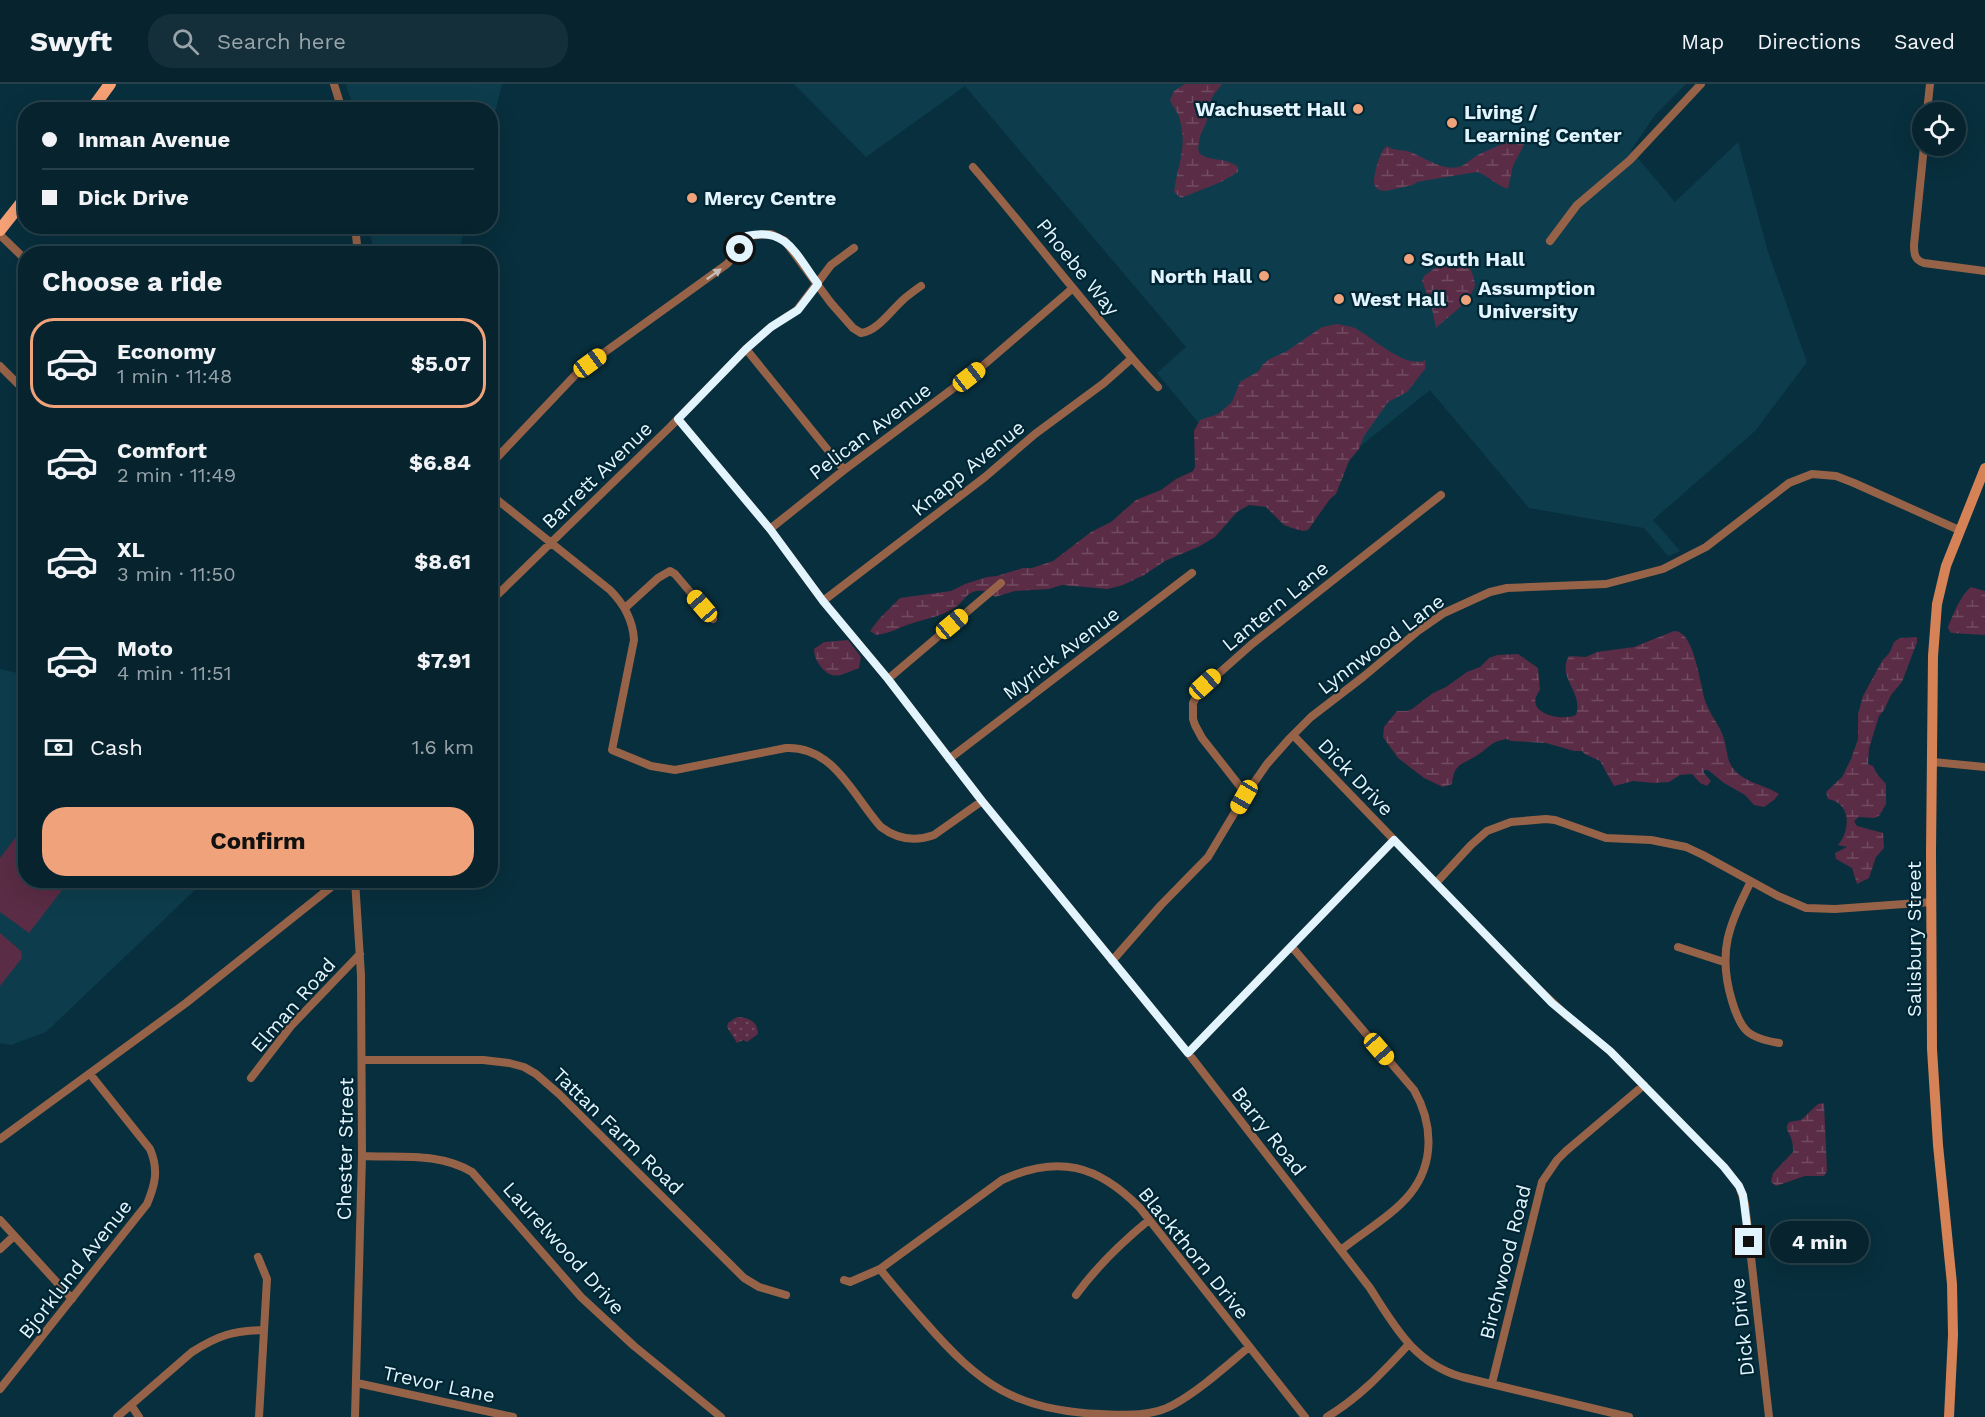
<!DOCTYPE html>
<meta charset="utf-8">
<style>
body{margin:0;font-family:"Work Sans",sans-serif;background:#142f3a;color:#f1f3f6;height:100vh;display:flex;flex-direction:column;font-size:22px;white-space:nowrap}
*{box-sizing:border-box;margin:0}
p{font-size:20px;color:#98a4aa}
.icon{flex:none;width:33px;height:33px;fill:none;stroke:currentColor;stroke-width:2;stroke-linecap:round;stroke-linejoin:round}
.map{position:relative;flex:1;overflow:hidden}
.details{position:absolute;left:18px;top:162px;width:480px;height:642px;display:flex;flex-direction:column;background:#06232e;border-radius:24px;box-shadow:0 6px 24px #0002,0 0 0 2px #27404a}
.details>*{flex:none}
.hud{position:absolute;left:18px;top:18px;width:480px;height:132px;border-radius:24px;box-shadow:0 6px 24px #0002,0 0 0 2px #27404a;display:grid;align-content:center;height:132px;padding:0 24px;background:#06232e}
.controls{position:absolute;left:1912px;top:18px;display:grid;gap:12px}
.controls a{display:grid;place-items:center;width:54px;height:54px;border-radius:50%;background:#06232e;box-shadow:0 6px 24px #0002,0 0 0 2px #27404a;font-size:30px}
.end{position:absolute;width:27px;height:27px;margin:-14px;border:8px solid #e2f5ff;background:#111;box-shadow:0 0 0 3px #111}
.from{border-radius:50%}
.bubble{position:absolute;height:42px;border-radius:21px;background:#06232e;box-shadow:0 6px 24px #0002,0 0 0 2px #27404a;font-size:20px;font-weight:700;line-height:42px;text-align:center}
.car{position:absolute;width:18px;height:36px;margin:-18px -9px;border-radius:8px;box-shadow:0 0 4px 2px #0007;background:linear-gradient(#f5c518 24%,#345 0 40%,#f5c518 0 76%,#345 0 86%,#f5c518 0)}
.hud b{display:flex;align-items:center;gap:21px;height:57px;font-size:22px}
.hud b+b{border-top:2px solid #27404a}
.hud i{width:15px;height:15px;background:#f1f3f6}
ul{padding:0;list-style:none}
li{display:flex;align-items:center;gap:18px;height:90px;margin:0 12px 9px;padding:0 12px;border:3px solid transparent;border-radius:24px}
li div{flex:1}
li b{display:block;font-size:22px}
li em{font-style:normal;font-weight:700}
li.on{border-color:#f0a27a}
li>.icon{width:54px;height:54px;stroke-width:1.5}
h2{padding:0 24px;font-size:27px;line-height:72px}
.pay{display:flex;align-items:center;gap:15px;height:66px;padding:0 24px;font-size:22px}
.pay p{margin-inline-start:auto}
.action{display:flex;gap:12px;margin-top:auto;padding:12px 24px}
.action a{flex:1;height:69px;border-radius:24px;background:#f0a27a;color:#111;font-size:24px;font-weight:700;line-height:69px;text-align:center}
header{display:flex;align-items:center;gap:36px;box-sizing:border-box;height:84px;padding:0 30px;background:#06232e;border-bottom:2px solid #27404a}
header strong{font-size:28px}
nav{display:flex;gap:33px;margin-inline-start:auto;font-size:21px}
.search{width:420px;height:54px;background:#142f3a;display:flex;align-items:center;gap:15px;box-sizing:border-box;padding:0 21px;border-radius:24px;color:#98a4aa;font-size:22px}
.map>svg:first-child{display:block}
.built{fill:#0d3d4d}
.wetland{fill:url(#wetland-marsh)}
.park{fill:url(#park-dots)}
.pitch{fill:#5a2c45}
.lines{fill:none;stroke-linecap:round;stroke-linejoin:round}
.street{stroke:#976348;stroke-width:8}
.secondary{stroke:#d58256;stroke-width:10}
.primary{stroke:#f7a175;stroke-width:12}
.oneway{fill:#c4bbb6}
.route{stroke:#e2f5ff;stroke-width:8}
.poi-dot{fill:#f0a27a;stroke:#002533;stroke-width:2}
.labels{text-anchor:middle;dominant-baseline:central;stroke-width:4.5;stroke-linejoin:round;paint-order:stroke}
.poi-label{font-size:20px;font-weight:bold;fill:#e2f5ff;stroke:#002533;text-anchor:start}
.street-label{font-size:20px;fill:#e2f5ff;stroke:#002533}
</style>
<header>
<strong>Swyft</strong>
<div class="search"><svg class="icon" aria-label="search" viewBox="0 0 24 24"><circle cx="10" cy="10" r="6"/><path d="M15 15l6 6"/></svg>Search here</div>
<nav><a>Map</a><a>Directions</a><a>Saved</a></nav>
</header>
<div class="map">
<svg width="1985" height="1333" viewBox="0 0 1985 1333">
<defs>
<pattern id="wetland-marsh" width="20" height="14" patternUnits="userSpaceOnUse" patternTransform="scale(1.5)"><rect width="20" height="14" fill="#5a2c45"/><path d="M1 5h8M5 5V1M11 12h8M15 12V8" fill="none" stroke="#714b61"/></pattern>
<pattern id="park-dots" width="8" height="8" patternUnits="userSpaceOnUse" patternTransform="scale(1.5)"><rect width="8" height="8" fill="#5a2c45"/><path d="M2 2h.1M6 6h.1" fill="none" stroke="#714b61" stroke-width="1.8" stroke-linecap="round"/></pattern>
</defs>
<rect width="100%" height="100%" fill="#082f3d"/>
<path class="built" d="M 348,0 L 502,0 L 491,45 L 490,26 L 354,25 L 346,1 Z
M 794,0 L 1686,0 L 1655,31 L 1631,66 L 1675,118 L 1738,58 L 1768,168 L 1807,278 L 1755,347 L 1653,436 L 1680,467 L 1668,472 L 1644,444 L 1529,424 L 1430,306 L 1275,431 L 1157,289 L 1186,263 L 965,2 L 866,73 Z
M 369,143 L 369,142 L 465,143 L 458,170 L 374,169 Z
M 0,585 L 21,590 L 25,587 L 26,796 L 192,796 L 196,805 L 46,948 L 11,961 L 0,959 Z"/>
<path class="wetland" d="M 1185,0 L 1222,0 L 1212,13 L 1206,39 L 1200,52 L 1198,65 L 1200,70 C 1212,78 1226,73 1238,83 L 1238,88 L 1221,98 L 1181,114 L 1174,108 C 1178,79 1188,63 1179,33 C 1177,26 1172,22 1170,16 L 1174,7 Z
M 1518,52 L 1525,53 L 1526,57 L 1513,82 L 1508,105 C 1495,101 1488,91 1477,88 L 1428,96 L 1417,98 L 1413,101 L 1385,107 L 1379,106 C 1376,103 1374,102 1374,98 C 1374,89 1380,66 1387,62 C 1395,68 1404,65 1413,69 C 1427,75 1449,91 1465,80 C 1471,76 1476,71 1484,68 C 1495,63 1507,59 1518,52 Z
M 1459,175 C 1470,183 1474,188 1475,202 C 1468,220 1450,231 1436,244 L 1432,224 L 1422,197 L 1424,192 L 1439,181 Z
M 1337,240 C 1342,241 1350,242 1355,244 C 1372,253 1406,286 1426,276 L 1425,285 L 1407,308 L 1388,318 L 1364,352 L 1359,365 L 1349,377 L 1336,410 L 1330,415 L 1308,446 L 1303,447 L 1292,444 L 1284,441 L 1266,423 L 1249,421 L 1237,428 L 1215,453 L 1200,462 L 1165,477 L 1144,491 L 1123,501 L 1108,505 L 1062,501 L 1049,505 L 1015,507 L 995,513 C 990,508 981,505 973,508 C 965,511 962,519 956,523 C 941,533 924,535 907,541 C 897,545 887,550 876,551 L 870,547 L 879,535 L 900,514 L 951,507 L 965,500 L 987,493 L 997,492 L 1023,484 L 1032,484 L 1053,477 L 1091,448 L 1111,438 L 1136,416 L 1161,406 L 1176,395 L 1193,387 L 1195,383 L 1194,347 L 1200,336 L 1218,330 L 1232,318 L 1240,298 L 1259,287 L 1263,280 L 1270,275 L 1287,267 L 1322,243 Z
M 1971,503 L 1985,507 L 1985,551 L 1951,549 L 1948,544 C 1952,532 1961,511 1971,503 Z
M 1674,547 C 1695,546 1700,603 1706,619 C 1710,631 1719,640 1723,652 C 1727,662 1726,674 1732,683 C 1743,699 1764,700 1779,710 L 1774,716 L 1764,723 L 1754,721 L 1745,711 L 1724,699 L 1708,686 L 1704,686 L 1704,689 L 1711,697 L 1707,702 L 1700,699 L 1692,690 L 1680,691 L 1669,698 L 1653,699 L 1633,697 L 1614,702 L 1600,677 L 1585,670 L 1582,667 L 1574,667 L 1546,659 L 1511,657 L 1507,655 C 1492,657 1491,662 1479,670 C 1463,681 1454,678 1452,700 L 1443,703 L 1424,694 L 1398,674 L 1383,653 L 1384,643 L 1397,627 L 1407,627 L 1412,625 L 1433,609 L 1446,603 L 1467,588 L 1480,583 L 1489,574 L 1497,571 L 1518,570 L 1538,584 L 1540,606 C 1522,628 1560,638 1576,631 C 1584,608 1556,593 1569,572 L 1586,573 L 1597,568 L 1634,563 Z
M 1917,553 L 1917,558 L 1902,598 L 1891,611 L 1884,626 L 1879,632 L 1869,664 L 1868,680 L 1873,682 L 1877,690 L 1886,700 L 1886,720 L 1879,732 L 1874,734 L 1859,733 L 1854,737 L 1857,742 L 1883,749 L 1884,764 L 1876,773 L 1869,794 L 1857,800 L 1852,784 L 1836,775 L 1835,769 L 1847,763 L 1838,761 C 1851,745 1851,719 1828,715 L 1826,708 L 1842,693 L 1851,675 L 1858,655 L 1858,630 L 1863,612 L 1882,577 L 1890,568 L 1894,558 L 1900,554 Z
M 848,556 L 861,573 L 859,584 C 842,590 834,598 821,583 C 817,578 814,572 814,565 L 824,558 Z
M 1824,1019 L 1827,1087 L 1824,1092 L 1805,1092 L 1776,1102 L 1771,1098 L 1773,1089 L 1793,1068 C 1793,1064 1793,1059 1791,1054 C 1789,1047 1784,1046 1789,1038 L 1801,1036 L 1818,1020 Z"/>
<path class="park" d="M 737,933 C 749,933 758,938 758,950 L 747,958 L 743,956 L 737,959 L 727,943 L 728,939 Z"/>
<path class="pitch" d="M 25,741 L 26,796 L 69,797 L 29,849 L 0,828 L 0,774 Z
M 0,849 L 21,867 L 22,874 L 0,902 Z"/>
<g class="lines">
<path class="street" d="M 334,0 L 342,26
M 1927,28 L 1930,0
M 1924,62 L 1914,161 C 1914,171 1915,176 1924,179 L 1985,187
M 973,83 C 1035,155 1093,233 1158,303
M 355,142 L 358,170
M 0,151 L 26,176
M 1550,157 L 1577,121 L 1630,76 L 1701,0
M 746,265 L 844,386
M 0,282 L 26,308
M 678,335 L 770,445 L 823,517 L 888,595 L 982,717
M 490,381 L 580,286 L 727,180 L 737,169 L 747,152 L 771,150 L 785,157 L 831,219 L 853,244 L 861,249 C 878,247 892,225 905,214 C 910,210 915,206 921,202
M 490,410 L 610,506 C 624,520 633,536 634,556 L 612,666 L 651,682 L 675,686 L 786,664 C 834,662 853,712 881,743 C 897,755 915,758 934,751 L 982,717 L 1192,974 L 1370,1204 C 1395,1243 1414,1279 1462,1293 L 1629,1333
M 770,445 L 844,386 L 979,285 L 1073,204
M 823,517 L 985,393 L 1035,350 L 1104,299 L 1131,275
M 490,518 L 670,343 L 746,265 L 771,243 L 797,226 L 831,181 L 854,164
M 625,524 L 658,494 L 670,487 L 675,490 L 713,535
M 888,595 L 1001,499
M 1293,651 L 1533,900 L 1567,932 L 1610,967 L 1724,1083 L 1739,1102 L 1745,1120 L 1769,1333
M 949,675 L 1192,489
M 1933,678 L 1985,683
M 1246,710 L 1202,654 L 1195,641 L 1193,635 L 1193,619 L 1200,606 L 1252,560 L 1441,411
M 1751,797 C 1729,842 1717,867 1732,917 C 1741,947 1748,954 1779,959
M 1436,799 L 1471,761 L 1487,747 L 1511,738 L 1546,735 L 1555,736 L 1606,754 L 1651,756 L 1686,763 L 1703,771 L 1778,812 L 1806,824 L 1835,825 L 1932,818
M 1292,863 L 1414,1006 C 1433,1039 1435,1079 1410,1110 C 1393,1131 1362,1149 1341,1166
M 1678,863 L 1724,878
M 1112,877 L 1161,821 L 1208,773 L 1244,713 L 1267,680 L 1290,654 L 1311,633 L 1363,593 L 1418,547 L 1444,529 L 1490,508 L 1507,504 L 1606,500 L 1663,485 L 1706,463 L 1789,399 L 1812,390 L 1836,392 L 1854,399 L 1959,446
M 1188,969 L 1394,756
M 362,976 L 483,976 L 509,979 L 524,983 L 536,990 L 559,1010 L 744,1194 L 759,1203 L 786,1211
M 251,994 L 291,942 L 360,870
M 0,1055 L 186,919 L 340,796
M 362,1072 C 400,1074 438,1068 472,1088 L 581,1213 L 634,1262 L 721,1333
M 0,1136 L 72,1215
M 0,1165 L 14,1152
M 258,1173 L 267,1195 L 259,1333
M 880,1185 C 895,1204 910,1221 925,1238 C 979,1300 1016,1327 1101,1330 C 1124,1331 1151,1333 1173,1321 C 1200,1306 1225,1283 1249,1263
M 844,1196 L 850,1198 L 880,1185 L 1002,1096 C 1058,1070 1098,1081 1140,1124 L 1305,1333
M 1076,1211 C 1097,1182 1121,1159 1149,1136
M 357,1299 L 513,1333
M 1492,1299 L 1542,1098 L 1557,1076 L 1566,1067 L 1644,1001
M 0,1305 L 147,1120 C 155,1101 159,1086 150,1065 L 90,990
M 131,1321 L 139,1333
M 117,1333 L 192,1268 C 219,1251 232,1247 264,1246
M 355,1333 L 362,1072 L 361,891 L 355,796
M 1327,1333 C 1361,1312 1382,1289 1409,1260"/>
<path class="secondary" d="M 1949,1333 L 1953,1251 L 1952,1200 L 1938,1061 L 1932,965 L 1931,769 L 1933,572 L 1937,520 L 1946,482 L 1985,384"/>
<path class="primary" d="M 91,26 L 110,0
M 0,146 L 26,113"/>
</g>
<defs><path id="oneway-solid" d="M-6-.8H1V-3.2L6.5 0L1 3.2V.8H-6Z" transform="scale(1.5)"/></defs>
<use class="oneway" href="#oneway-solid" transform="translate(714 190) rotate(-36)"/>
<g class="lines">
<path class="route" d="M 740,165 L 747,152 C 788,142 797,173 818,200 L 798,226 L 771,243 L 746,265 L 678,335 L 770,445 L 823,517 L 888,595 L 982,717 L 1188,969 L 1394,756 L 1552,919 L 1610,967 L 1724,1083 L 1739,1102 L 1743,1111 L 1749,1158"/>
</g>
<g class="poi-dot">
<circle cx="1358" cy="25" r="6"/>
<circle cx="1452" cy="39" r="6"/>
<circle cx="692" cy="114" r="6"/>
<circle cx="1409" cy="175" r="6"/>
<circle cx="1264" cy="192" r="6"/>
<circle cx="1339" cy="215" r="6"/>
<circle cx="1466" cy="216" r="6"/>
</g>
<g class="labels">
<g class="poi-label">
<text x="1346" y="25" text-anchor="end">Wachusett Hall</text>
<text x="1464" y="28">Living /<tspan x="1464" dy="23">Learning Center</tspan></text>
<text x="704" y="114">Mercy Centre</text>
<text x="1421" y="175">South Hall</text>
<text x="1252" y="192" text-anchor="end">North Hall</text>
<text x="1478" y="204">Assumption<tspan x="1478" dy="23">University</tspan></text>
<text x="1351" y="215">West Hall</text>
</g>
<g class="street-label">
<text transform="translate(1078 183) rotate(51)">Phoebe Way</text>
<text transform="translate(870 347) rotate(-37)">Pelican Avenue</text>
<text transform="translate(968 384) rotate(-39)">Knapp Avenue</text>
<text transform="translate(597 391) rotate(-44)">Barrett Avenue</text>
<text transform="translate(1275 522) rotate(-39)">Lantern Lane</text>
<text transform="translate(1381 560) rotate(-37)">Lynnwood Lane</text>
<text transform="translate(1061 569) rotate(-37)">Myrick Avenue</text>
<text transform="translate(1356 693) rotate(46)">Dick Drive</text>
<text transform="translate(1914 855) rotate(-90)">Salisbury Street</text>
<text transform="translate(293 921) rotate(-49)">Elman Road</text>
<text transform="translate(618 1047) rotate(44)">Tattan Farm Road</text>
<text transform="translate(1269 1047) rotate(52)">Barry Road</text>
<text transform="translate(345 1065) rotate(-89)">Chester Street</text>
<text transform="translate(564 1164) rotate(48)">Laurelwood Drive</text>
<text transform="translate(1194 1169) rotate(51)">Blackthorn Drive</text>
<text transform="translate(1505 1178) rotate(-76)">Birchwood Road</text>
<text transform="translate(75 1185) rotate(-52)">Bjorklund Avenue</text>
<text transform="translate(1742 1243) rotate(-96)">Dick Drive</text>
<text transform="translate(439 1300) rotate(12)">Trevor Lane</text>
</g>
</g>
</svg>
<div class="controls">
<a><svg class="icon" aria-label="locate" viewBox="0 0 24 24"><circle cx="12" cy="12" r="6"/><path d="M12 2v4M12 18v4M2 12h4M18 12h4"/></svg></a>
</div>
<i class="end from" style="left:740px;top:165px"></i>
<i class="end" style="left:1749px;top:1158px"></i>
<div class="bubble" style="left:1770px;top:1137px;width:99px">4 min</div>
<i class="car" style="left:590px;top:279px;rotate:54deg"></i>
<i class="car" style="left:969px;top:293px;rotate:52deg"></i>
<i class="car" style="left:702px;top:522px;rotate:319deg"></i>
<i class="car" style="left:952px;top:540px;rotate:50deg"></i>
<i class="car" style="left:1205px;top:600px;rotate:48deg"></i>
<i class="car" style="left:1244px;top:713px;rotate:210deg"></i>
<i class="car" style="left:1379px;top:965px;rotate:139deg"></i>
<div class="hud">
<b><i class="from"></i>Inman Avenue</b>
<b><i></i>Dick Drive</b>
</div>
<section class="details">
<h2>Choose a ride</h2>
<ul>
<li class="on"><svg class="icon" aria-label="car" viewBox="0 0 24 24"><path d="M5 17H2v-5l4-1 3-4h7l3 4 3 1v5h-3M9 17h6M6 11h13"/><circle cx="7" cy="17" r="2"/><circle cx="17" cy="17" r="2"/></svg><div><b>Economy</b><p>1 min · 11:48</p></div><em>$5.07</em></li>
<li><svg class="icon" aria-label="car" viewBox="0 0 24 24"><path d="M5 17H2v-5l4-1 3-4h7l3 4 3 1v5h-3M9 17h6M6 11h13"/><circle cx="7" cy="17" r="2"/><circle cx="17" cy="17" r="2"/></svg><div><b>Comfort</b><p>2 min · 11:49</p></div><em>$6.84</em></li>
<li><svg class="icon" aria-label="car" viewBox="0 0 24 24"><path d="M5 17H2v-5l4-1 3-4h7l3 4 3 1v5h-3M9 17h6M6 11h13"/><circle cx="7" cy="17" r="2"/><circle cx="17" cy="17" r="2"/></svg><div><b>XL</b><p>3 min · 11:50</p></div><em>$8.61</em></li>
<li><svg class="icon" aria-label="car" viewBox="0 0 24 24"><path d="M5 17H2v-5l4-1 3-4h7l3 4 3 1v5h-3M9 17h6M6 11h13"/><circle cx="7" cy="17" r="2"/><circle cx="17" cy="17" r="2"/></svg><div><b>Moto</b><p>4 min · 11:51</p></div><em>$7.91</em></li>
</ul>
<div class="pay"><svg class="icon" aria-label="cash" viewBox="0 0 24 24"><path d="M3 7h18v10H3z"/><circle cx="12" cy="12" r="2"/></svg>Cash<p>1.6 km</p></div>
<div class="action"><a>Confirm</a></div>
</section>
</div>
